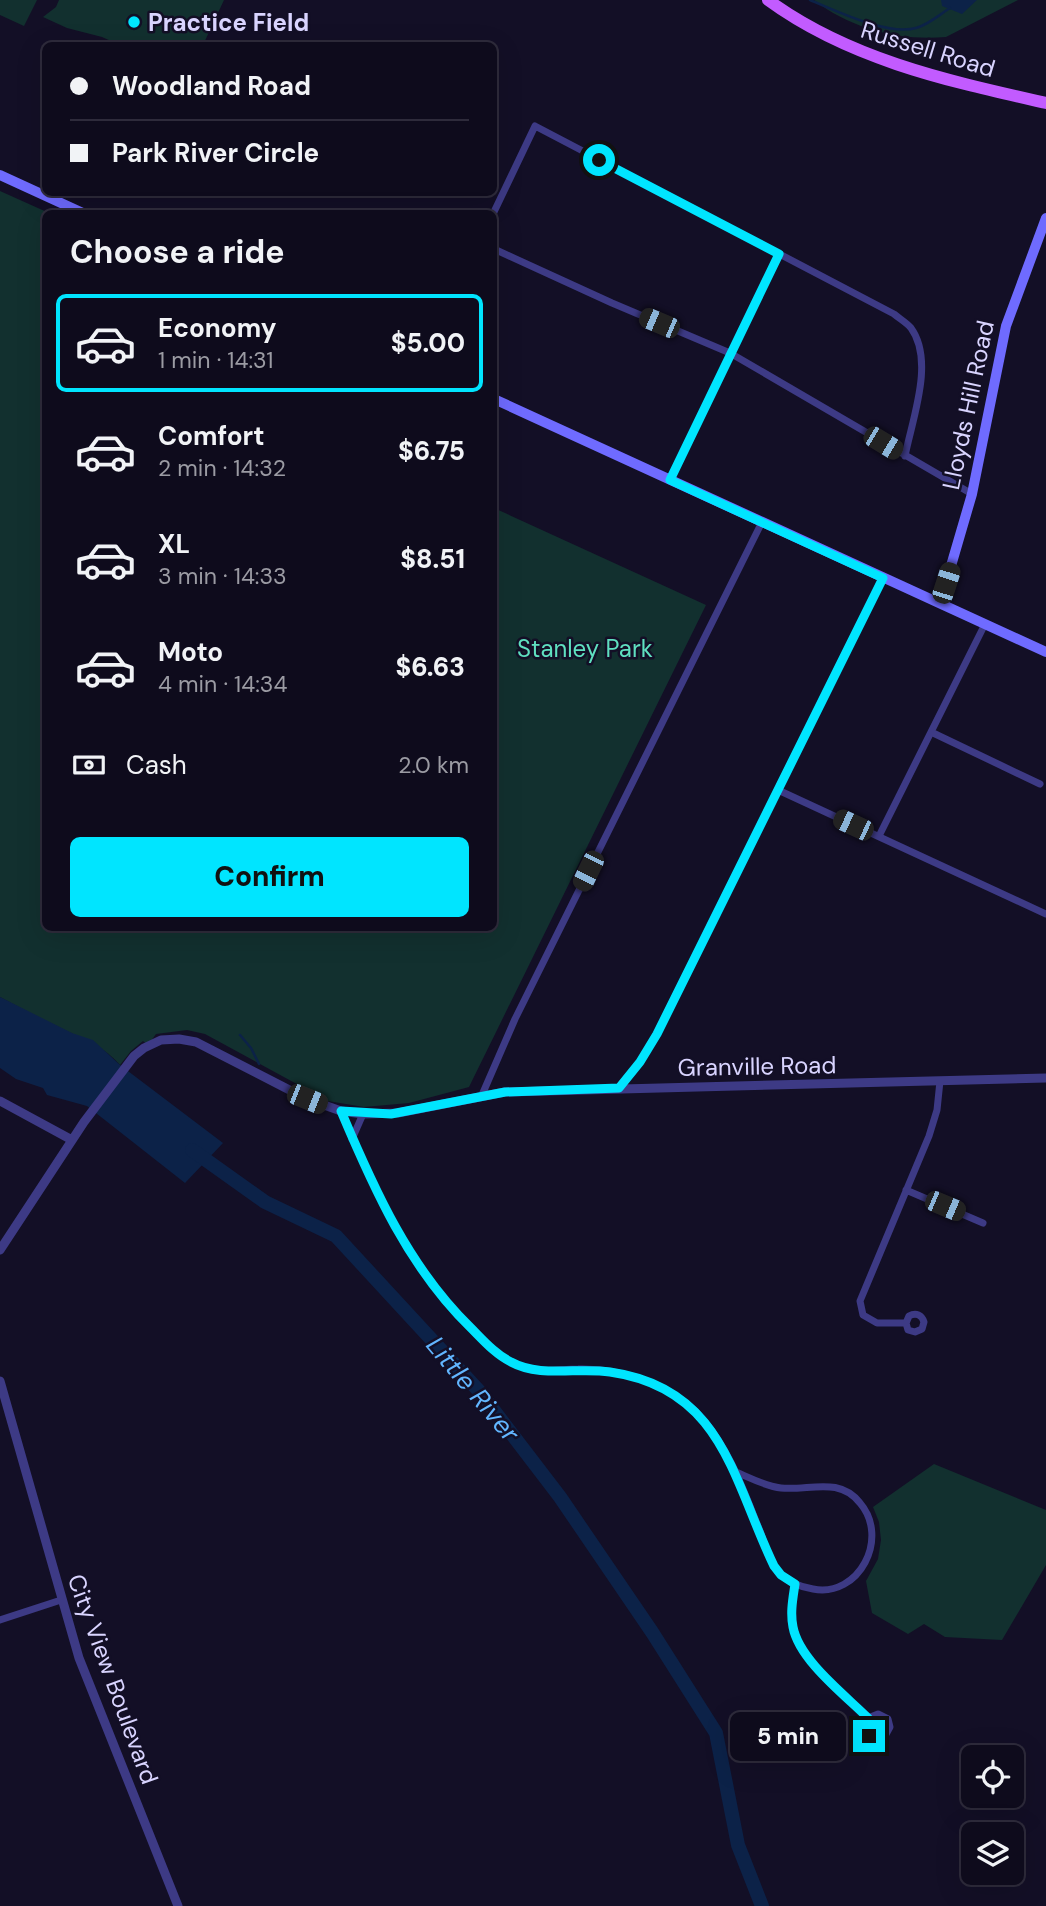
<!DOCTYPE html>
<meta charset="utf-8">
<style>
body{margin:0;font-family:"DM Sans",sans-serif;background:#171425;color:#f1f3f6;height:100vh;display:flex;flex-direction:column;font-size:26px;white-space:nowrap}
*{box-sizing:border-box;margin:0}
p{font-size:23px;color:#9b9ba3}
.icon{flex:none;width:38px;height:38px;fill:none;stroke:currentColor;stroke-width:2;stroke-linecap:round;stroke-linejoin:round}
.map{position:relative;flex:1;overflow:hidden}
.sheet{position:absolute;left:42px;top:210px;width:455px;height:721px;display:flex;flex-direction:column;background:#0e0b1c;border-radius:10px;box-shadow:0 7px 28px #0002,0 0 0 2px #2e2b3b}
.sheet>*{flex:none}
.hud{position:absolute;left:42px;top:42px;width:455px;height:154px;border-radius:10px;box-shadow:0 7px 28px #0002,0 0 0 2px #2e2b3b;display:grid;align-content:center;height:154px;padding:0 28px;background:#0e0b1c}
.tools{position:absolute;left:961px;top:1745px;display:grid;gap:14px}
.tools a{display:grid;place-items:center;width:63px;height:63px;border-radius:10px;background:#0e0b1c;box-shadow:0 7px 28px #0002,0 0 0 2px #2e2b3b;font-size:35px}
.end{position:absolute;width:32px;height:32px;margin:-16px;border:9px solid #00e5ff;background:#111;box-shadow:0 0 0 4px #111}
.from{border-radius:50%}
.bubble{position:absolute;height:49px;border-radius:10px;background:#0e0b1c;box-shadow:0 7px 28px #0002,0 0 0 2px #2e2b3b;font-size:23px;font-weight:800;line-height:49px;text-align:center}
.car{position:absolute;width:21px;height:42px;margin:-21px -10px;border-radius:9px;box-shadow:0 0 5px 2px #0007;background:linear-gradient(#222 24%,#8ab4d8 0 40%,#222 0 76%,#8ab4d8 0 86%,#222 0)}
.hud b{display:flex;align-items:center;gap:24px;height:66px;font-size:26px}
.hud b+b{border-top:2px solid #2e2b3b}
.hud i{width:18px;height:18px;background:#f1f3f6}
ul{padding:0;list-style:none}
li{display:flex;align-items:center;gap:21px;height:98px;margin:0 14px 10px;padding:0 14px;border:4px solid transparent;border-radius:10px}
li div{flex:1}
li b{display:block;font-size:26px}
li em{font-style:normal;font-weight:800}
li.selected{border-color:#00e5ff}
li>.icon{width:63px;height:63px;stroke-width:1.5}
h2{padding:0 28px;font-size:32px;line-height:84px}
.pay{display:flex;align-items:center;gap:18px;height:77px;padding:0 28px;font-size:26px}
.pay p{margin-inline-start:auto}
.button{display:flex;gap:14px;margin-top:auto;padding:14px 28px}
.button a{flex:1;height:80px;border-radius:10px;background:#00e5ff;color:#111;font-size:28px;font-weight:800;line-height:80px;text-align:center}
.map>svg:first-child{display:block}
.green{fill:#12302f}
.water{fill:#0c2248}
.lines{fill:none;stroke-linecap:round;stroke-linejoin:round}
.stream{stroke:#0c2248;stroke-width:2.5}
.river{stroke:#0c2248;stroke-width:14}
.minor{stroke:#3d3a85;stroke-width:7}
.tertiary{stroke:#3d3a85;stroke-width:9}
.secondary{stroke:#6f6bff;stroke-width:10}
.primary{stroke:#c25bff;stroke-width:12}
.route{stroke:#00e5ff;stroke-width:9}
.poi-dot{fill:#00e5ff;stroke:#130f26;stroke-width:2.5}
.labels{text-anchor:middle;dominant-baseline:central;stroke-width:5;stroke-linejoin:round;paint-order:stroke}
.poi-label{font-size:24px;font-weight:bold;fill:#d9d4ff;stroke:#130f26;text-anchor:start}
.street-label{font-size:24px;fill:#d9d4ff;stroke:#130f26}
.park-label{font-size:24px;fill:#5fe0c0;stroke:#130f26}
.water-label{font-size:26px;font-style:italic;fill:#62b6ff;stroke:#130f26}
</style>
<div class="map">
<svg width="1046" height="1906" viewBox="0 0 1046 1906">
<rect width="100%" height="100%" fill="#130f26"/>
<path class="green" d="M 0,0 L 37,0 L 24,26 L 0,15 Z
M 59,0 L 224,0 L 203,45 L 120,45 L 102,37 L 67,28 L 43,17 L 56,7 Z
M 814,0 L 1018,0 L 946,37 C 900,41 851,29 814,0 Z
M 0,191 L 49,213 L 46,214 L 46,928 L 494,928 L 494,508 L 706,605 L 469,1087 L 409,1103 L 364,1107 L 328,1101 L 205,1034 L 187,1030 L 156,1034 L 148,1045 L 143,1041 L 131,1051 L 120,1065 C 104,1047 90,1042 69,1032 C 46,1021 22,1009 0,997 Z
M 934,1464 L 1046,1510 L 1046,1565 L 1002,1640 L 945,1637 L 924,1624 L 908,1634 L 872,1613 L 866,1581 L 878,1559 L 881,1540 L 879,1522 L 873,1507 Z"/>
<path class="water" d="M 941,0 L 977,0 L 962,14 L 942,6 Z
M 0,997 L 72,1033 L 93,1040 L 120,1065 L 223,1143 L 185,1183 L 87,1106 L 47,1095 L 43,1088 L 16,1079 L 0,1068 Z"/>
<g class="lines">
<path class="stream" d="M 810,0 C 837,11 888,36 916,28 C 928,25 939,15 950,8
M 240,1035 L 251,1048 L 259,1064"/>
<path class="river" d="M 192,1150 L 265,1202 L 336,1236 L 479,1391 L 560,1497 L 652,1632 L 716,1733 L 738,1845 L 762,1906"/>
<path class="minor" d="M 493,214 L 535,126 L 894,314 C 900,319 907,323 911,328 C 935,361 912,420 905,456
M 494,249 L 612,303 L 730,353 L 972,494
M 670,480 L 779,254
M 931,732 L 1040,784
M 778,790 L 1046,914
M 879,836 L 985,624
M 619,1088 L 640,1062 L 657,1033 L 883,577
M 482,1095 L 515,1019 L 762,522
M 341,1111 C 374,1191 411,1270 474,1331 C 489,1346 504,1362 525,1368 C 541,1373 560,1369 578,1369 C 623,1368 671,1384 702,1418 C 730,1450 744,1492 760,1531 C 765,1544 769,1562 780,1574 C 788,1582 801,1587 813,1589 C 859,1598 890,1538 860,1503 C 839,1476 809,1491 781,1488 C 765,1486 750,1478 736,1472
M 352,1139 L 363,1114
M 906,1190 L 983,1223
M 906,1323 L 908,1330 L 915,1332 L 922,1329 L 924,1322 C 922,1315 916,1312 909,1316 L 906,1323 L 877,1323 L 863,1315 L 860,1301 L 929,1136 L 937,1110 L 940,1081
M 795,1584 C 793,1598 790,1612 793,1627 C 799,1660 844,1695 868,1718 L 878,1714 L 888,1719 L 890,1727 L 885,1736 L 876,1739 L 869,1736 L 865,1727 L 868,1718
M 0,1620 L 61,1600"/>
<path class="tertiary" d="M 0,1101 L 72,1140
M 0,1250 L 84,1122 L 134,1056 L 144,1048 L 161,1040 L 179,1039 L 196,1042 L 307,1099 L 341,1111 L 363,1114 L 398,1113 L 505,1092 L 1046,1078
M 0,1381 L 79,1658 L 178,1906"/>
<path class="secondary" d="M 0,175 L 85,214
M 494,399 L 1046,652
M 938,602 L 946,583 L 972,494 L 1006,326 L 1046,218"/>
<path class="primary" d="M 768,0 C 850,60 949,81 1046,103"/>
</g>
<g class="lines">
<path class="route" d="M 599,160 L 779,254 L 670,480 L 883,578 L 657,1034 L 640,1062 L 619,1088 L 505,1092 L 391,1114 L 341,1111 C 374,1189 409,1268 471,1328 C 483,1340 495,1354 511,1362 C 540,1378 578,1367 610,1372 C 723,1388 733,1481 774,1566 L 781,1575 L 795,1584 C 793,1598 790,1612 793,1627 C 799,1660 845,1695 868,1718 L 865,1727 L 869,1736"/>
</g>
<circle class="poi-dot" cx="134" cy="22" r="7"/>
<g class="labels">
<g class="poi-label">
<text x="148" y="22">Practice Field</text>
</g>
<g class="street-label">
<text transform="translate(928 49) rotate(17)">Russell Road</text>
<text transform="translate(968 405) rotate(-78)">Lloyds Hill Road</text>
<text transform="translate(757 1066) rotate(-1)">Granville Road</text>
<text transform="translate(113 1679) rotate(70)">City View Boulevard</text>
</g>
<g class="park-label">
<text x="585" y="648">Stanley Park</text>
</g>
<g class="water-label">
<text transform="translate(473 1389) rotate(50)">Little River</text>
</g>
</g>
</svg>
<div class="tools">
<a><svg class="icon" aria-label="locate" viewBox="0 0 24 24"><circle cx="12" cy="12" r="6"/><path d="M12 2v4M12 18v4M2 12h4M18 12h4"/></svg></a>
<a><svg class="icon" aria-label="layers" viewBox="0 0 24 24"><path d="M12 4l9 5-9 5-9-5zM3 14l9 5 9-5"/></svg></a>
</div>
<i class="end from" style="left:599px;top:160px"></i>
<i class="end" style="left:869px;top:1736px"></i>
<div class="bubble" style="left:730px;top:1712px;width:116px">5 min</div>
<i class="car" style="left:659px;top:323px;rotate:293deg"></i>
<i class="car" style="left:883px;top:443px;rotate:121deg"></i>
<i class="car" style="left:946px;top:583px;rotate:18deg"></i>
<i class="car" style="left:853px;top:825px;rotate:295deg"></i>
<i class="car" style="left:588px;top:871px;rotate:206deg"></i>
<i class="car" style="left:307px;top:1099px;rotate:112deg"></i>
<i class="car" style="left:945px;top:1206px;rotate:113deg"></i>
<div class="hud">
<b><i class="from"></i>Woodland Road</b>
<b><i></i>Park River Circle</b>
</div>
<section class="sheet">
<h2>Choose a ride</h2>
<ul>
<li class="selected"><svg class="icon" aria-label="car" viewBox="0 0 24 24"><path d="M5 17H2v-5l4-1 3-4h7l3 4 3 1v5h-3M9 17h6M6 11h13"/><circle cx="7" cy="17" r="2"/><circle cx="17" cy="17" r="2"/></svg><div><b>Economy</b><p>1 min · 14:31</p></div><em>$5.00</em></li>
<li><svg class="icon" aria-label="car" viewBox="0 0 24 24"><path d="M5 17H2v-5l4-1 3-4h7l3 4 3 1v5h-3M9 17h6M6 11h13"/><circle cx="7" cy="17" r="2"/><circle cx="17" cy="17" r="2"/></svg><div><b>Comfort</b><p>2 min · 14:32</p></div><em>$6.75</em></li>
<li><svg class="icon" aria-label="car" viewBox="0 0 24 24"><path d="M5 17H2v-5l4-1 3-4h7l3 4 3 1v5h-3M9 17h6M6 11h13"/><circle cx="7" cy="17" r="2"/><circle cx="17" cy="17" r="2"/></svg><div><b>XL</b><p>3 min · 14:33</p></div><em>$8.51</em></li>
<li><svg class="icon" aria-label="car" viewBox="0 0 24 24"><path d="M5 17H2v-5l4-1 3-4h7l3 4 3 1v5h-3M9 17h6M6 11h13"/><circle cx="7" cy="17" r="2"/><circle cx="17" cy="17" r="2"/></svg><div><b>Moto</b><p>4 min · 14:34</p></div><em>$6.63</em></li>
</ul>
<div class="pay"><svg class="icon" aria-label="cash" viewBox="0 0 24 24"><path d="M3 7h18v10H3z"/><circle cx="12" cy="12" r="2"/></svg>Cash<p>2.0 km</p></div>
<div class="button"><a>Confirm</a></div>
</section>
</div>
